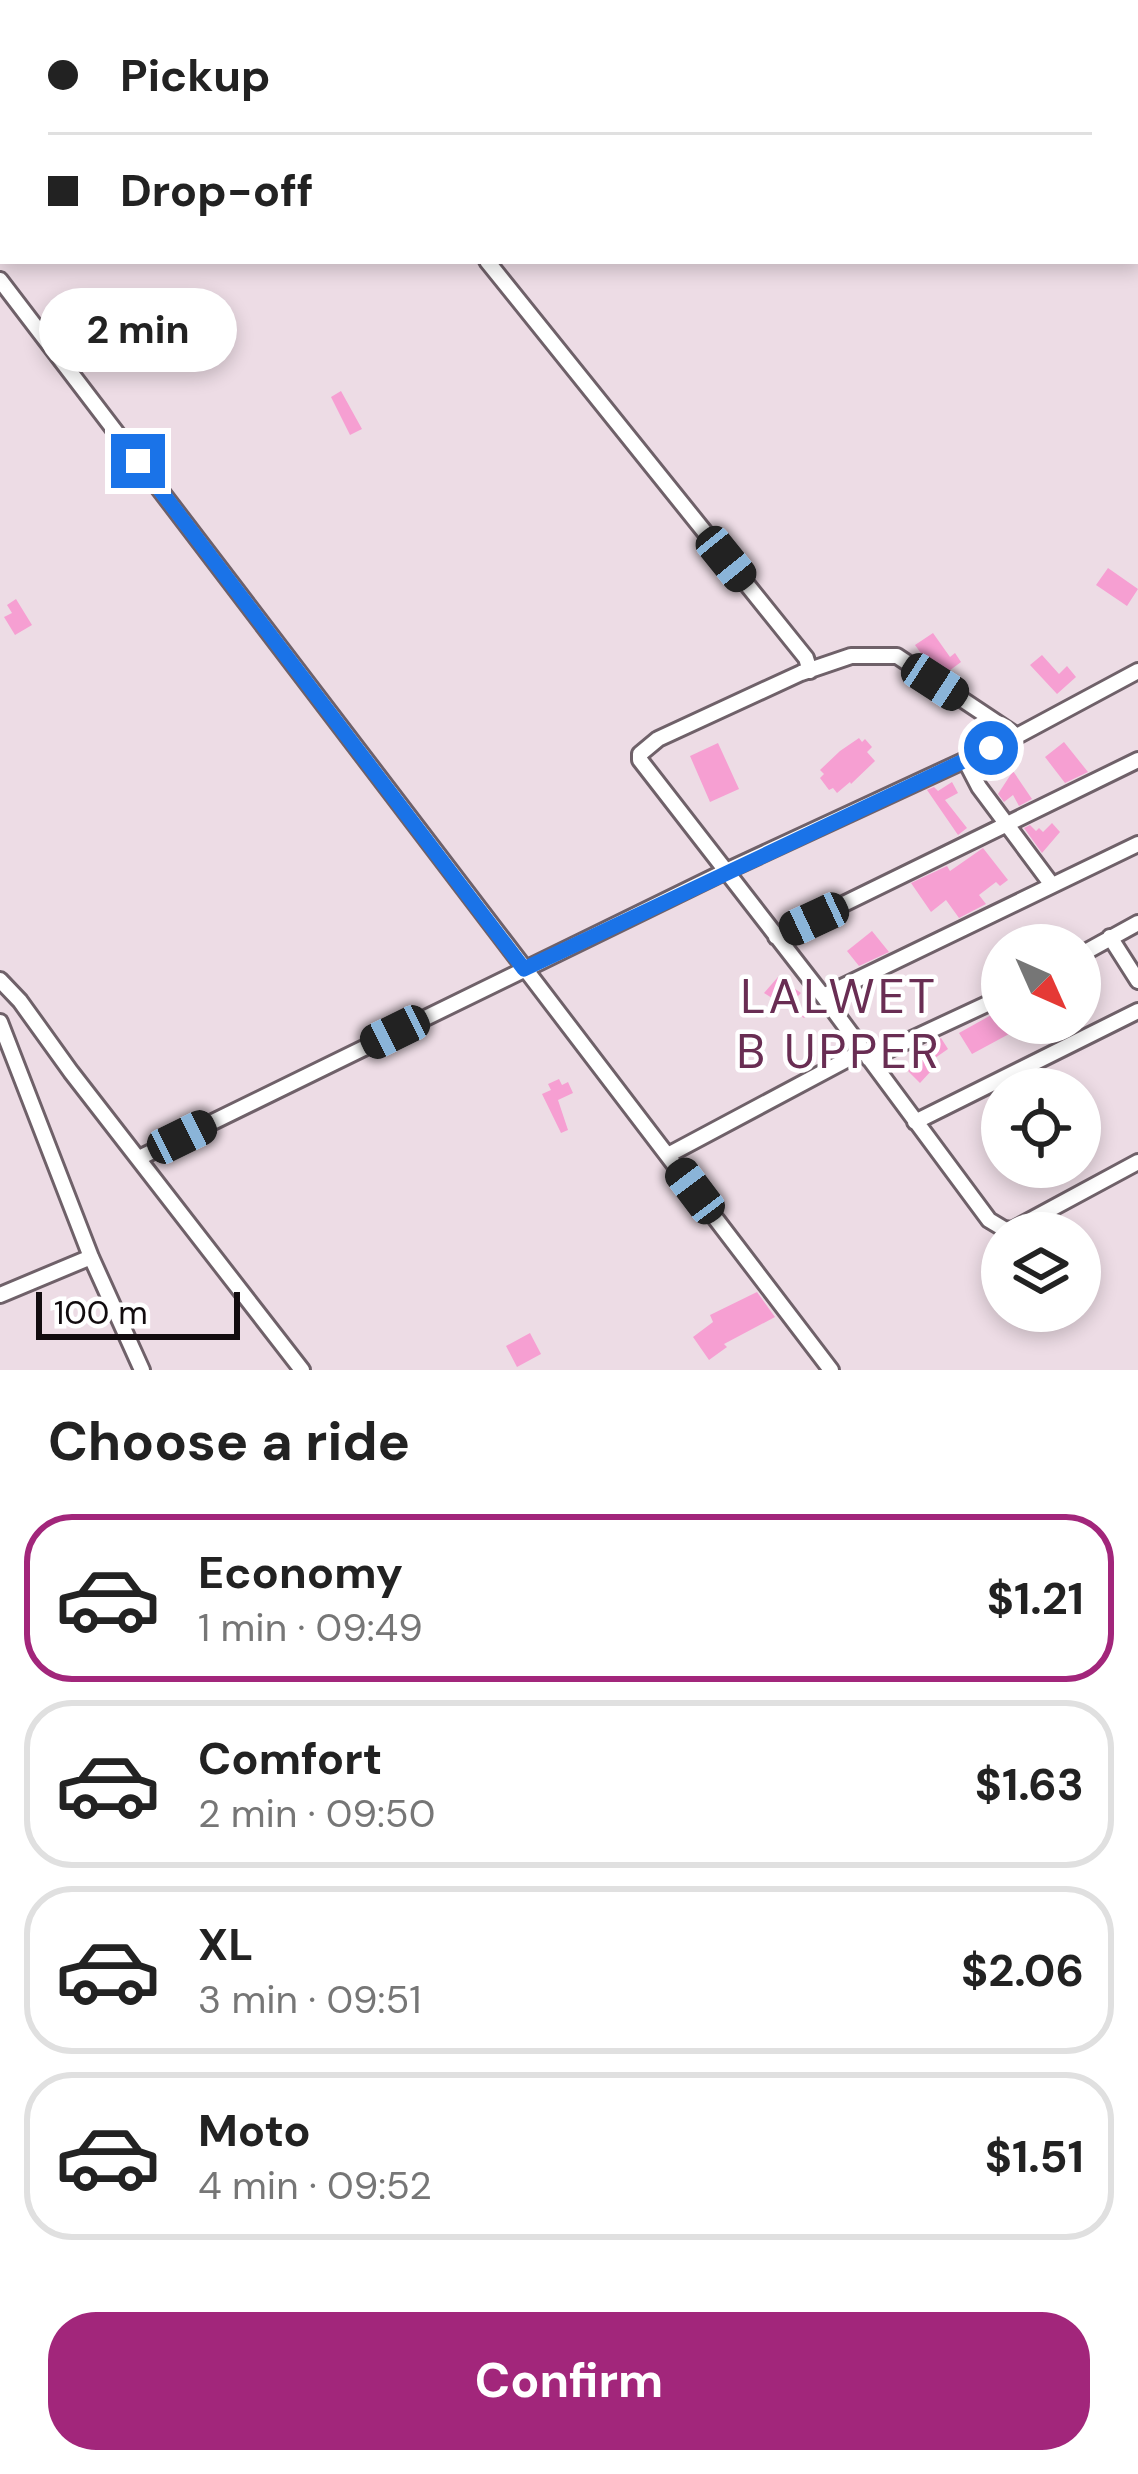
<!DOCTYPE html>
<meta charset="utf-8">
<style>
body{margin:0;font-family:"DM Sans",sans-serif;background:#f2f2f2;color:#222;height:100vh;display:flex;flex-direction:column;font-size:45px;white-space:nowrap}
*{box-sizing:border-box;margin:0}
p{font-size:39px;color:#767676}
.icon{flex:none;width:66px;height:66px;fill:none;stroke:currentColor;stroke-width:2;stroke-linecap:round;stroke-linejoin:round}
.map{position:relative;height:1370px;overflow:hidden}
.drawer{display:flex;flex-direction:column;background:#fff;flex:1}
.drawer>*{flex:none}
.guide{position:absolute;left:0px;top:0px;width:1140px;height:264px;box-shadow:0 6px 18px #0003;display:grid;align-content:center;height:264px;padding:0 48px;background:#fff}
.needle{width:78px;rotate:135deg}
.fabs{position:absolute;left:981px;top:924px;display:grid;gap:24px}
.fabs a{display:grid;place-items:center;width:120px;height:120px;border-radius:50%;background:#fff;box-shadow:0 6px 18px #0003;font-size:60px}
.scale{position:absolute;left:36px;bottom:30px;width:204px;box-sizing:border-box;padding-left:12px;border:6px solid #120c0f;border-top:0;font-size:33px;line-height:42px;white-space:nowrap;color:#120c0f;-webkit-text-stroke:9px #fff;paint-order:stroke}
.end{position:absolute;width:54px;height:54px;margin:-27px;border:15px solid #1a73e8;background:#fff;box-shadow:0 0 0 6px #fff}
.from{border-radius:50%}
.bubble{position:absolute;height:84px;border-radius:42px;background:#fff;box-shadow:0 6px 18px #0003;font-size:39px;font-weight:700;line-height:84px;text-align:center}
.car{position:absolute;width:36px;height:72px;margin:-36px -18px;border-radius:15px;box-shadow:0 0 9px 3px #0007;background:linear-gradient(#222 24%,#8ab4d8 0 40%,#222 0 76%,#8ab4d8 0 86%,#222 0)}
.guide b{display:flex;align-items:center;gap:42px;height:114px;font-size:45px}
.guide b+b{border-top:3px solid #e0e0e0}
.guide i{width:30px;height:30px;background:#222}
ul{padding:0;list-style:none}
li{display:flex;align-items:center;gap:36px;height:168px;margin:0 24px 18px;padding:0 24px;border:6px solid #e0e0e0;border-radius:48px}
li div{flex:1}
li b{display:block;font-size:45px}
li em{font-style:normal;font-weight:700}
li.selected{border-color:#a2267b}
li>.icon{width:108px;height:108px;stroke-width:1.5}
h2{padding:0 48px;font-size:54px;line-height:144px}
.primary-button{display:flex;gap:24px;margin-top:auto;padding:24px 48px}
.primary-button a{flex:1;height:138px;border-radius:48px;background:#a2267b;color:#fff;font-size:48px;font-weight:700;line-height:138px;text-align:center}
.map>svg:first-child{display:block}
.building{fill:#f69fd2}
.lines{fill:none;stroke-linecap:round;stroke-linejoin:round}
.minor-casing{stroke:#6f6169;stroke-width:20}
.minor{stroke:#fff;stroke-width:14}
.route{stroke:#1a73e8;stroke-width:15}
.labels{text-anchor:middle;dominant-baseline:central;stroke-width:9;stroke-linejoin:round;paint-order:stroke}
.quarter-label{font-size:48px;letter-spacing:3px;fill:#692d53;stroke:#fff}
</style>
<div class="map">
<svg width="1138" height="1370" viewBox="0 0 1138 1370">
<rect width="100%" height="100%" fill="#eddce5"/>
<path class="building" d="M 341,391 L 362,429 L 350,435 L 331,397 Z
M 1108,568 L 1138,589 L 1127,606 L 1096,585 Z
M 16,599 L 32,625 L 15,635 L 4,617 L 12,613 L 7,605 Z
M 933,633 L 950,657 L 955,653 L 961,662 L 945,674 L 928,663 L 915,645 Z
M 1042,655 L 1059,674 L 1067,666 L 1076,677 L 1057,694 L 1030,665 Z
M 859,738 L 862,742 L 865,739 L 872,747 L 867,752 L 875,761 L 851,784 L 850,782 L 837,793 L 833,788 L 829,790 L 820,778 L 824,774 L 820,770 L 840,751 Z
M 1064,742 L 1088,772 L 1065,783 L 1045,757 Z
M 718,743 L 739,789 L 710,802 L 690,756 Z
M 1013,771 L 1032,799 L 1019,806 L 1013,795 L 1004,802 L 998,794 Z
M 952,782 L 958,793 L 945,800 L 967,828 L 958,835 L 927,790 L 934,787 L 938,791 Z
M 1052,823 L 1060,832 L 1042,853 L 1024,828 L 1030,825 L 1036,831 L 1039,828 L 1043,832 Z
M 983,848 L 1008,880 L 1000,886 L 996,882 L 979,895 L 986,904 L 959,918 L 946,900 L 931,912 L 911,883 L 947,866 L 950,871 Z
M 872,931 L 889,952 L 859,966 L 847,951 Z
M 778,977 L 801,993 L 794,1000 L 807,1015 L 804,1018 L 764,993 Z
M 1002,1009 L 1002,1023 L 1009,1034 L 972,1054 L 959,1033 Z
M 941,1038 L 948,1049 L 925,1065 L 931,1071 L 920,1083 L 908,1071 L 931,1048 L 928,1045 Z
M 559,1079 L 562,1085 L 568,1082 L 573,1093 L 558,1100 L 568,1130 L 561,1133 L 542,1094 L 551,1090 L 548,1084 Z
M 757,1292 L 775,1317 L 724,1344 L 727,1347 L 709,1360 L 693,1337 L 713,1322 L 710,1315 Z
M 530,1333 L 541,1354 L 517,1367 L 506,1346 Z"/>
<g class="lines">
<defs>
<path id="minor" d="M 0,214 L 3,212
M 487,261 L 806,658 L 810,671
M 0,280 L 831,1370
M 1017,736 L 897,656 L 851,656 L 801,673 L 658,739 L 640,754 L 640,760 L 823,996 L 989,1220 L 1004,1229 L 1012,1230 L 1138,1162
M 965,760 L 979,787 L 1052,885
M 776,937 L 1138,760
M 1110,937 L 1138,981
M 1080,955 L 1138,923
M 0,980 L 20,1001 L 71,1072 L 302,1370
M 823,996 L 1138,844
M 0,1022 L 91,1257 L 142,1370
M 869,1059 L 1002,997
M 915,1122 L 1138,1011
M 668,1155 L 863,1051
M 139,1158 L 726,871 L 1017,736 L 1138,671
M 0,1295 L 91,1257"/>
</defs>
<use href="#minor" class="minor-casing"/>
<use href="#minor" class="minor"/>
</g>
<g class="lines">
<path class="route" d="M 138,461 L 524,969 L 991,748"/>
</g>
<g class="labels">
<g class="quarter-label">
<text x="839" y="996">LALWET<tspan x="839" dy="55">B UPPER</tspan></text>
</g>
</g>
</svg>
<div class="fabs">
<a><svg class="needle" viewBox="-14 -14 28 28"><path d="M0-13l5 13h-10z" fill="#e53935"/><path d="M0 13l5-13h-10z" fill="#767676"/></svg></a>
<a><svg class="icon" aria-label="locate" viewBox="0 0 24 24"><circle cx="12" cy="12" r="6"/><path d="M12 2v4M12 18v4M2 12h4M18 12h4"/></svg></a>
<a><svg class="icon" aria-label="layers" viewBox="0 0 24 24"><path d="M12 4l9 5-9 5-9-5zM3 14l9 5 9-5"/></svg></a>
</div>
<div class="scale">100 m</div>
<i class="end from" style="left:991px;top:748px"></i>
<i class="end" style="left:138px;top:461px"></i>
<div class="bubble" style="left:39px;top:288px;width:198px">2 min</div>
<i class="car" style="left:726px;top:559px;rotate:141deg"></i>
<i class="car" style="left:935px;top:682px;rotate:123deg"></i>
<i class="car" style="left:814px;top:919px;rotate:245deg"></i>
<i class="car" style="left:395px;top:1032px;rotate:244deg"></i>
<i class="car" style="left:182px;top:1137px;rotate:64deg"></i>
<i class="car" style="left:695px;top:1191px;rotate:323deg"></i>
<div class="guide">
<b><i class="from"></i>Pickup</b>
<b><i></i>Drop-off</b>
</div>
</div>
<section class="drawer">
<h2>Choose a ride</h2>
<ul>
<li class="selected"><svg class="icon" aria-label="car" viewBox="0 0 24 24"><path d="M5 17H2v-5l4-1 3-4h7l3 4 3 1v5h-3M9 17h6M6 11h13"/><circle cx="7" cy="17" r="2"/><circle cx="17" cy="17" r="2"/></svg><div><b>Economy</b><p>1 min · 09:49</p></div><em>$1.21</em></li>
<li><svg class="icon" aria-label="car" viewBox="0 0 24 24"><path d="M5 17H2v-5l4-1 3-4h7l3 4 3 1v5h-3M9 17h6M6 11h13"/><circle cx="7" cy="17" r="2"/><circle cx="17" cy="17" r="2"/></svg><div><b>Comfort</b><p>2 min · 09:50</p></div><em>$1.63</em></li>
<li><svg class="icon" aria-label="car" viewBox="0 0 24 24"><path d="M5 17H2v-5l4-1 3-4h7l3 4 3 1v5h-3M9 17h6M6 11h13"/><circle cx="7" cy="17" r="2"/><circle cx="17" cy="17" r="2"/></svg><div><b>XL</b><p>3 min · 09:51</p></div><em>$2.06</em></li>
<li><svg class="icon" aria-label="car" viewBox="0 0 24 24"><path d="M5 17H2v-5l4-1 3-4h7l3 4 3 1v5h-3M9 17h6M6 11h13"/><circle cx="7" cy="17" r="2"/><circle cx="17" cy="17" r="2"/></svg><div><b>Moto</b><p>4 min · 09:52</p></div><em>$1.51</em></li>
</ul>
<div class="primary-button"><a>Confirm</a></div>
</section>
